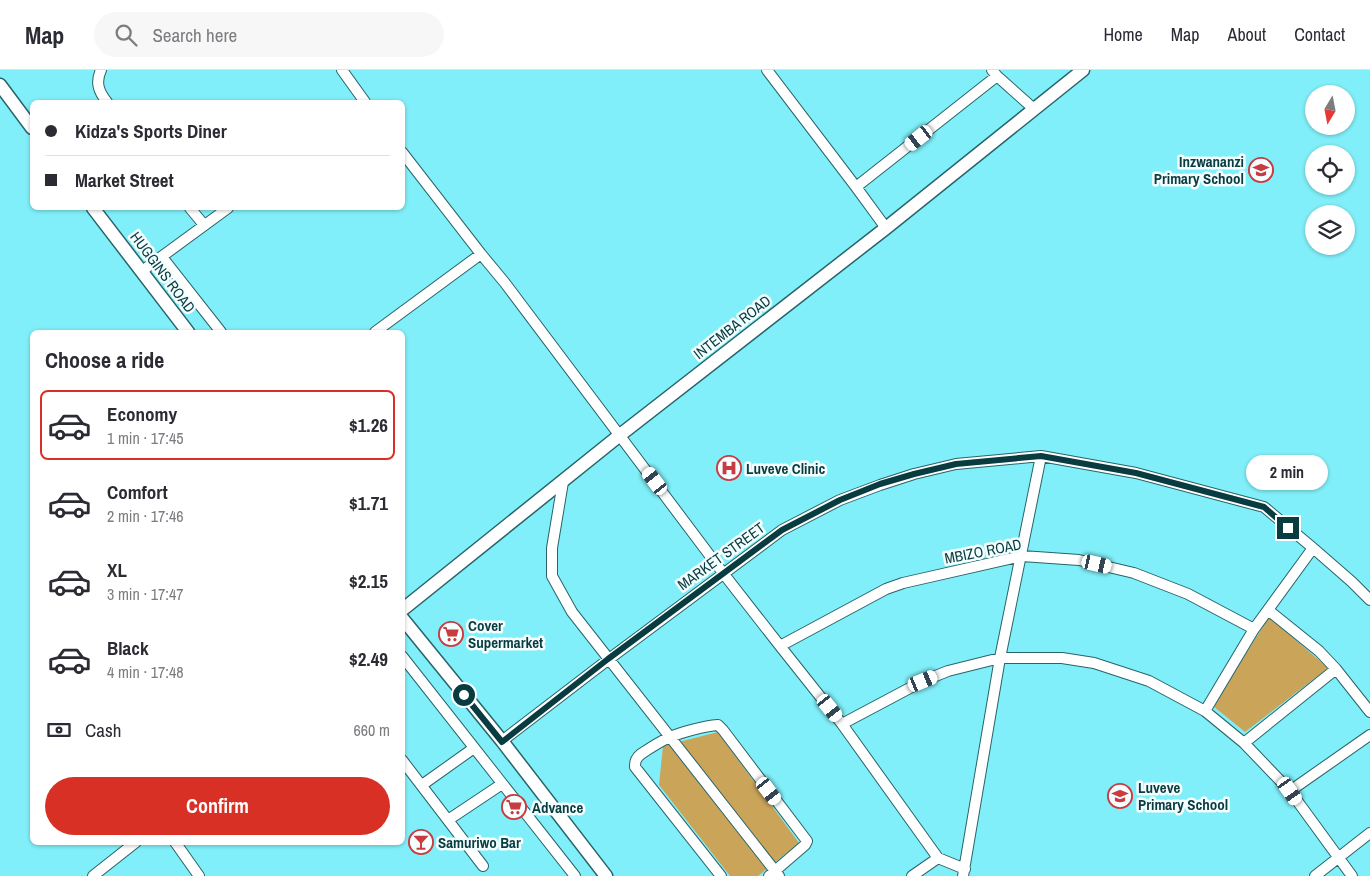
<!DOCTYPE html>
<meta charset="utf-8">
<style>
body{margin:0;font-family:"Archivo Narrow",sans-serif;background:#f7f7f7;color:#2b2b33;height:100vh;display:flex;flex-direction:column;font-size:19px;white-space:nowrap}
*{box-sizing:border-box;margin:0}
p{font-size:16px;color:#7c7c81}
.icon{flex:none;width:28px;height:28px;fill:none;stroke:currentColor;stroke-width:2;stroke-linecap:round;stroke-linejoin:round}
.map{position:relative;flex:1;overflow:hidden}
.panel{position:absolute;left:30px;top:260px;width:375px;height:515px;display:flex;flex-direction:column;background:#fff;border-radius:8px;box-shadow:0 1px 4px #0004}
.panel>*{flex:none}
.banner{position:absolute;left:30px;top:30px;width:375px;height:110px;border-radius:8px;box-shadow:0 1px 4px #0004;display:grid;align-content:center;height:110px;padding:0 15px;background:#fff}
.needle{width:32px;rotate:190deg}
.fabs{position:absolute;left:1305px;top:15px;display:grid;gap:10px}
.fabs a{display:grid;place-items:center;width:50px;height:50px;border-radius:50%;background:#fff;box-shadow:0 1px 4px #0004;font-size:25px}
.end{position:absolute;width:22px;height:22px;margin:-11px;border:6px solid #093c40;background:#fff;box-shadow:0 0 0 2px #fff}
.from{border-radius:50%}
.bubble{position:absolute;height:35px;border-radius:18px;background:#fff;box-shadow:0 1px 4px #0004;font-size:16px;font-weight:700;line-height:35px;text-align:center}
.car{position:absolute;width:15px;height:30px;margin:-15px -8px;border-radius:6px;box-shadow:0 0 4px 1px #0007;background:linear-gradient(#fff 24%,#345 0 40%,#fff 0 76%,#345 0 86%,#fff 0)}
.banner b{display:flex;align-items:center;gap:18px;height:48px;font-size:19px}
.banner b+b{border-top:1px solid #e1e1e2}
.banner i{width:12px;height:12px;background:#2b2b33}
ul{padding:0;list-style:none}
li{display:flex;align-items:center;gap:15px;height:70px;margin:0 10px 8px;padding:0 5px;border:2px solid transparent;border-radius:8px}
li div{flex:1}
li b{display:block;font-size:19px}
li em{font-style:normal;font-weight:700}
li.current{border-color:#d93025}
li>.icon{width:45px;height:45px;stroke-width:1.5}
h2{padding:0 15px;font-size:22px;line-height:60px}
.pay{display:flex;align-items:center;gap:12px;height:55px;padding:0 15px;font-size:19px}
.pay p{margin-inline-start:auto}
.cta{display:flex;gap:10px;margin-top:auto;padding:10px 15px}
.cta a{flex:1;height:58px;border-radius:30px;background:#d93025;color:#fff;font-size:20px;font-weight:700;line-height:58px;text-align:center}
header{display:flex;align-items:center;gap:30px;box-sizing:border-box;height:70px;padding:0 25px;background:#fff;border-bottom:1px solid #e1e1e2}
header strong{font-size:24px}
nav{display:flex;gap:28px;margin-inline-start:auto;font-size:18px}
.search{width:350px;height:45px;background:#f7f7f7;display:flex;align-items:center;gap:12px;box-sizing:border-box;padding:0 18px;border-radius:28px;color:#7c7c81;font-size:19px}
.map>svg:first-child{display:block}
.green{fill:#caa459}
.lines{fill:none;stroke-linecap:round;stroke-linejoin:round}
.minor-casing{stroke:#286469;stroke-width:12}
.tertiary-casing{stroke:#286469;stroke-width:15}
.minor{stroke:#fff;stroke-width:10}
.tertiary{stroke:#fff;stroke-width:12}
.route{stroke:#093c40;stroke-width:6}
.labels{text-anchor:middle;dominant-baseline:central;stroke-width:5;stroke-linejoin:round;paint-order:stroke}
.poi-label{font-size:15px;font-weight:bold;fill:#093c40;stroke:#f5feff;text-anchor:start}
.street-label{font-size:15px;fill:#093c40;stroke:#f5feff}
</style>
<header>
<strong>Map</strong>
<div class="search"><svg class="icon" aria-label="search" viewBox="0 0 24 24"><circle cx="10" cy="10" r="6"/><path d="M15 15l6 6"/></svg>Search here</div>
<nav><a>Home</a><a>Map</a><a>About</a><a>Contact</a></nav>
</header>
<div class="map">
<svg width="1370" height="806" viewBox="0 0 1370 806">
<rect width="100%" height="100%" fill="#81eff9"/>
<path class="green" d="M 1269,547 L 1328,598 L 1245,662 L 1213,636 Z
M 718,662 L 799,773 L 758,806 L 730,806 L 659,715 L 663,676 Z"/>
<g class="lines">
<defs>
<path id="minor" d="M 101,0 C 95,13 99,22 107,32
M 342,0 L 365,32
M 767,0 L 856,117 L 886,158
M 992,0 L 997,6 L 1034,39
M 402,82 L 481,184 L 505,213 L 723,503 L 780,576 L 842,654 L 938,788 L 965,799
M 856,117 L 997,6
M 190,138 L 204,155
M 162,187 L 221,262
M 142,201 L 228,138
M 375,262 L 481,184
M 563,412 L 552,478 L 552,506 L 572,542 L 779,806
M 1268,540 L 1319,581 L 1336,599 L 1370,642
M 780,576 L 886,519 L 903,513 L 1022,486 L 1079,490 L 1134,503 L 1188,524 L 1254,559
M 402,586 L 575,806
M 1205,641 L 1254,559 L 1313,478
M 842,654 L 923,611 L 948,601 L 1000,588 L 1062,588 L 1094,593 L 1149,611 L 1205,641 L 1244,673 L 1290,721 L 1352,806
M 502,671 L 609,589 L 782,460 L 840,430 L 880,415 L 914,404 L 956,394 L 1041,386 L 1136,403 L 1264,437 L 1313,478 L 1352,512 L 1370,530
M 1244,673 L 1336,599
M 402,690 L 483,796
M 422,715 L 474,678
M 1290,721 L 1370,665
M 448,750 L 502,714
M 175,772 L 199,806
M 93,806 L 136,772
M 721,806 L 635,697 C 635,691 636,688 641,684 C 650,678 659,672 668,668 C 681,662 705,656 718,655 L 723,660 L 807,771 L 805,775 L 769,806
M 912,806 L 938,788
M 963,806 L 1000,588 L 1041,386
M 1315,806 L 1370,763"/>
<path id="tertiary" d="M 0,15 L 32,58
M 93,138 L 188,262
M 402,540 L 620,365 L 886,158 L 1083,0
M 402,548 L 502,671 L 606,806"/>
</defs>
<use href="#minor" class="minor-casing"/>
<use href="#tertiary" class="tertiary-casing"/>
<use href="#minor" class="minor"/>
<use href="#tertiary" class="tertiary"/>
</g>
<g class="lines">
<path class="route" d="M 464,625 L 502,672 L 608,589 L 782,460 L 840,430 L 880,414 L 914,404 L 956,394 L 1041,386 L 1136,403 L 1264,437 L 1288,458"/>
</g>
<defs>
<symbol id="school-ring" viewBox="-11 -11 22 22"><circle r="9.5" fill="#f5feff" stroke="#ca3b40" stroke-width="1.5"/><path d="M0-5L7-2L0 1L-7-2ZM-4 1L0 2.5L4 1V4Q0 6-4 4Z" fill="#ca3b40"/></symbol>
<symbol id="hospital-ring" viewBox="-11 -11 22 22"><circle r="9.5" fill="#f5feff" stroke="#ca3b40" stroke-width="1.5"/><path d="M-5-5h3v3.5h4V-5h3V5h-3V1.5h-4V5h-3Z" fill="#ca3b40"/></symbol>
<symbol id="supermarket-ring" viewBox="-11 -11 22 22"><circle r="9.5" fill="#f5feff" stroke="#ca3b40" stroke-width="1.5"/><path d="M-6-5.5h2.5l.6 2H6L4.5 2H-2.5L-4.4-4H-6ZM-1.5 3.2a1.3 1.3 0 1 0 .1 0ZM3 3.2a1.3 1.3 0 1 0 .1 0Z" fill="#ca3b40"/></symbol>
<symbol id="bar-ring" viewBox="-11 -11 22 22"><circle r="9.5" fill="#f5feff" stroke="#ca3b40" stroke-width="1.5"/><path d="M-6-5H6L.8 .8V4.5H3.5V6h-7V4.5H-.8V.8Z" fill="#ca3b40"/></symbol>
</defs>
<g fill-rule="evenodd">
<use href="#school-ring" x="1247" y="86" width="28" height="28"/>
<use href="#hospital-ring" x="715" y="384" width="28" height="28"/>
<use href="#supermarket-ring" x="437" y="550" width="28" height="28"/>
<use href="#school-ring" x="1106" y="712" width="28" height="28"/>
<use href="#supermarket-ring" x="500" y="723" width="28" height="28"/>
<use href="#bar-ring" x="407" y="758" width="28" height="28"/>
</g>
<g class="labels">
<g class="poi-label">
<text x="1244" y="91" text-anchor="end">Inzwananzi<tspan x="1244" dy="17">Primary School</tspan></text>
<text x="746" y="398">Luveve Clinic</text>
<text x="468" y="555">Cover<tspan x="468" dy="17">Supermarket</tspan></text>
<text x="1138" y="717">Luveve<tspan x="1138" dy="17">Primary School</tspan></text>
<text x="532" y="737">Advance</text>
<text x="438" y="772">Samuriwo Bar</text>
</g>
<g class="street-label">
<text transform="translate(163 202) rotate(53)">HUGGINS ROAD</text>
<text transform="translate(732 257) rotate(-38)">INTEMBA ROAD</text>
<text transform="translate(983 481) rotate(-11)">MBIZO ROAD</text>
<text transform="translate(721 486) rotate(-36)">MARKET STREET</text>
</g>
</g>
</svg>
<div class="fabs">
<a><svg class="needle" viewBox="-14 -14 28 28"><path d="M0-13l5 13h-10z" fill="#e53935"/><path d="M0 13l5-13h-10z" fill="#7c7c81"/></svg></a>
<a><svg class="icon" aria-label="locate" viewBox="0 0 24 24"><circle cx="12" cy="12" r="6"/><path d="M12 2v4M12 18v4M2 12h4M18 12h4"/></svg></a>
<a><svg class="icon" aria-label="layers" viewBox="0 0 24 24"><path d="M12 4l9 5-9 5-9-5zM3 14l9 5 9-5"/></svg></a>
</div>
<i class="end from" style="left:464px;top:625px"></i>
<i class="end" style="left:1288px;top:458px"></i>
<div class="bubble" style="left:1246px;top:385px;width:82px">2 min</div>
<i class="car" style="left:919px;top:68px;rotate:232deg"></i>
<i class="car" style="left:655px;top:411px;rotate:323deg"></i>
<i class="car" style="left:1097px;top:494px;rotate:103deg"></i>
<i class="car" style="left:923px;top:611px;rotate:68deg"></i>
<i class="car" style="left:830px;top:638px;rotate:141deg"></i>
<i class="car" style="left:769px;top:721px;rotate:143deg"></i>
<i class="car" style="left:1290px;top:721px;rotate:145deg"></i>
<div class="banner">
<b><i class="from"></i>Kidza's Sports Diner</b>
<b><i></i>Market Street</b>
</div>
<section class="panel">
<h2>Choose a ride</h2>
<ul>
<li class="current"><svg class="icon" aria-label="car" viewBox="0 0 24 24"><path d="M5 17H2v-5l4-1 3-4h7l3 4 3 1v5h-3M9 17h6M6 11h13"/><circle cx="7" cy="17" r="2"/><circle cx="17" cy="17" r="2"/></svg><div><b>Economy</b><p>1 min · 17:45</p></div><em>$1.26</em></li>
<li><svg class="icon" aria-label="car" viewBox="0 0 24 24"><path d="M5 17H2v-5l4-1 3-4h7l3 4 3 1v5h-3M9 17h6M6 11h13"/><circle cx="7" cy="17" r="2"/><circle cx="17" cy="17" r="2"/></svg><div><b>Comfort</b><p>2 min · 17:46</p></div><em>$1.71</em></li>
<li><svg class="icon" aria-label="car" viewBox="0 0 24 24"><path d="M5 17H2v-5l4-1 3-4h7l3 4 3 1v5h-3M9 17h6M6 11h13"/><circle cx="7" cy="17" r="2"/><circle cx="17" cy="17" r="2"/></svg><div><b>XL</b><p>3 min · 17:47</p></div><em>$2.15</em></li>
<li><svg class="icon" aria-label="car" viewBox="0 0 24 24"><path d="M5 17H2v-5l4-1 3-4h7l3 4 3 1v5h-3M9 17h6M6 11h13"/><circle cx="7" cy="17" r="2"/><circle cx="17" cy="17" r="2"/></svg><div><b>Black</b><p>4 min · 17:48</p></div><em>$2.49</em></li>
</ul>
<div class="pay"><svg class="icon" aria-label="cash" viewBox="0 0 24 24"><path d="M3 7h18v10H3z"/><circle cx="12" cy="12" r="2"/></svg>Cash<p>660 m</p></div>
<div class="cta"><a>Confirm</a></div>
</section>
</div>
